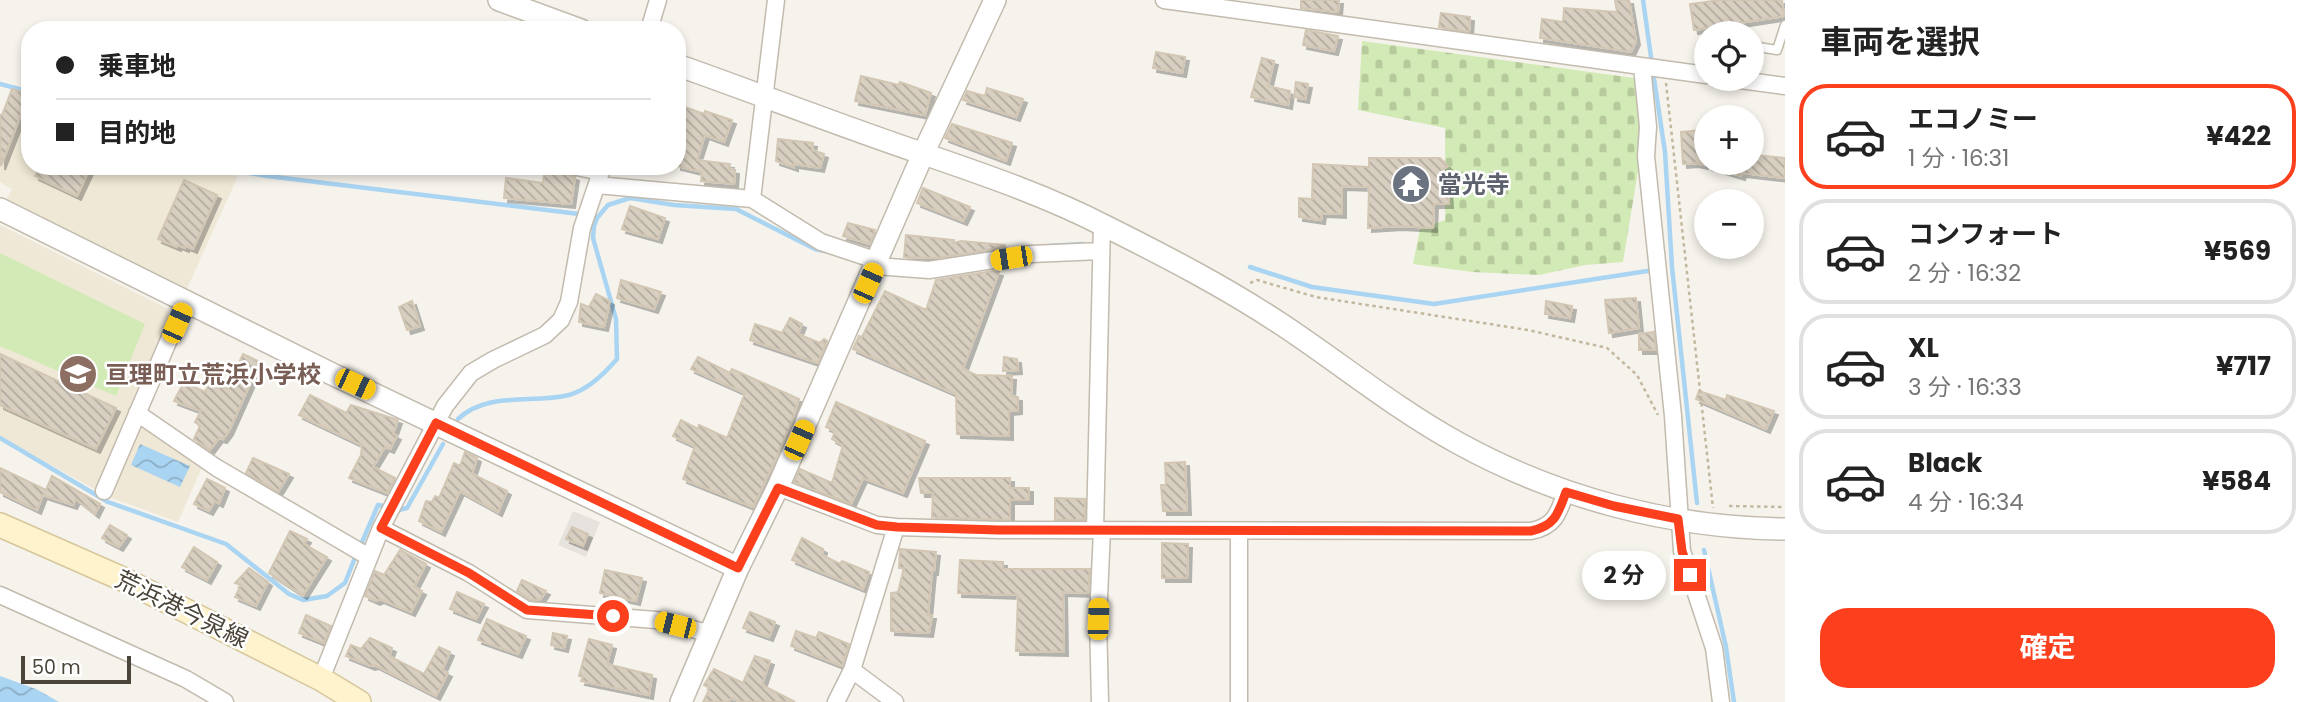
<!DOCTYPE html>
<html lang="ja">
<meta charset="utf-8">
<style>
body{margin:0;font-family:Poppins,"Noto Sans JP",sans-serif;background:#f2f2f2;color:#222;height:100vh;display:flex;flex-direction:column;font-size:26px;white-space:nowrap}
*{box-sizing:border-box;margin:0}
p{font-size:23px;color:#767676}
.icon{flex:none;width:38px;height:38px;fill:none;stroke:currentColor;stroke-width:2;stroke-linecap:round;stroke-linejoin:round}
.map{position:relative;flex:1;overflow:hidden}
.sheet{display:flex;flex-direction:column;background:#fff;width:525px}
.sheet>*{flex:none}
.guide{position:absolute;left:21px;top:21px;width:665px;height:154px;border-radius:28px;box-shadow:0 4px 10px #0003;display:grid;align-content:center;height:154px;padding:0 35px;background:#fff}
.fabs{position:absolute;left:1694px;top:21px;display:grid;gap:14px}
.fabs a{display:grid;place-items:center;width:70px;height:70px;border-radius:50%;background:#fff;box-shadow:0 4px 10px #0003;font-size:35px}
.scale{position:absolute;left:21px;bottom:18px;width:110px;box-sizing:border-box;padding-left:7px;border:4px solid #4b4439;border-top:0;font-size:19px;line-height:24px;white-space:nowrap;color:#4b4439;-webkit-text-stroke:5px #fff;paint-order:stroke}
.end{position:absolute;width:32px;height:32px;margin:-16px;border:9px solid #fc3f1d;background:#fff;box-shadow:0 0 0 4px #fff}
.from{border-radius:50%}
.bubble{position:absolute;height:49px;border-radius:24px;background:#fff;box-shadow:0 4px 10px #0003;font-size:23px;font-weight:700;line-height:49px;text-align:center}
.car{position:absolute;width:21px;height:42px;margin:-21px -10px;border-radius:9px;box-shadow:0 0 5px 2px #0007;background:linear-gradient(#f5c518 24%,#345 0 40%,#f5c518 0 76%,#345 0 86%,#f5c518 0)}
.guide b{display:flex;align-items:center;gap:24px;height:66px;font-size:26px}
.guide b+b{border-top:2px solid #e0e0e0}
.guide i{width:18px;height:18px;background:#222}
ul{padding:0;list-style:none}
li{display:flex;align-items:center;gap:21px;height:105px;margin:0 14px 10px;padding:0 21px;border:4px solid #e0e0e0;border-radius:28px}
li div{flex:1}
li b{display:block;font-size:26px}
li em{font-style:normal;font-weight:700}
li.active{border-color:#fc3f1d}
li>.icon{width:63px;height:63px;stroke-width:1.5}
h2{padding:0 35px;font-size:32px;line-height:84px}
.cta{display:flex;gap:14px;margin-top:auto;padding:14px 35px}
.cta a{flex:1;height:80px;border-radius:28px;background:#fc3f1d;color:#fff;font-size:28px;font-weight:700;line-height:80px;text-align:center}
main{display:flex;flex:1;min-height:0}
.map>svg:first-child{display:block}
.industrial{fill:#e6e2dd}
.education{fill:#efe8d6}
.cemetery{fill:url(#cemetery-stones)}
.green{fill:#d2eab5}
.water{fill:url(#water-waves)}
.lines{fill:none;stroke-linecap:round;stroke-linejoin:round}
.stream{stroke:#a9d4f2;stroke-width:4.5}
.building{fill:url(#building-back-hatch);stroke:#d3c7b4;stroke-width:2;filter:url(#shadow)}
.service-casing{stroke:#c2bbae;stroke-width:11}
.minor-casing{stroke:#c2bbae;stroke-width:19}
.tertiary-casing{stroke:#c2bbae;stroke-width:24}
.secondary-casing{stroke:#d6c79b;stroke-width:26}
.path{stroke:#c4b79f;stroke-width:2.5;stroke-dasharray:3.5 3.5;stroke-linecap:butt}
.service{stroke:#fff;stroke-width:8}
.minor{stroke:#fff;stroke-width:16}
.tertiary{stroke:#fff;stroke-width:21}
.secondary{stroke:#fff3cd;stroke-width:23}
.route{stroke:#fc3f1d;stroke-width:9}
.labels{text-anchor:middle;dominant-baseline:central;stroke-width:5;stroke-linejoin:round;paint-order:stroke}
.worship-label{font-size:24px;font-weight:bold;fill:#5b616d;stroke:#fff;text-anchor:start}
.education-label{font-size:24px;font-weight:bold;fill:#785e54;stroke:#fff;text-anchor:start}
.street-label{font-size:24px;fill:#4b4439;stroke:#fff}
</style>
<main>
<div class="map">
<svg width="1785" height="702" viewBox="0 0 1785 702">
<defs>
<pattern id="cemetery-stones" width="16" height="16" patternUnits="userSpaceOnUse" patternTransform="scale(1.75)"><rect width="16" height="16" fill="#d2eab5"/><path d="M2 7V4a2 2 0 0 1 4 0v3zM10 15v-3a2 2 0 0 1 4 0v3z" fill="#b6ca9c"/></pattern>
<pattern id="water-waves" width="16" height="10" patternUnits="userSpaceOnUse" patternTransform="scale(1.75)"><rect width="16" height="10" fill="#a9d4f2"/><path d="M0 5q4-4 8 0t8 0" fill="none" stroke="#8caec5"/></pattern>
<pattern id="building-back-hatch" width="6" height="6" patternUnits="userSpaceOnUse" patternTransform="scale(1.75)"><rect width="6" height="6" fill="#d8cfc1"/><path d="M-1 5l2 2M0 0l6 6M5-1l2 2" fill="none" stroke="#b1aa9e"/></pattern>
<filter id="shadow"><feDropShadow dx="4" dy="4" stdDeviation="0" flood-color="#0004"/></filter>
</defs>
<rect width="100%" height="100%" fill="#f6f3ec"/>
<path class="industrial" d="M 573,511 L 600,522 L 586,557 L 558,545 Z"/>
<path class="education" d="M 25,95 L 30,96 L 30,166 L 172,166 L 238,176 L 185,293 L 5,203 L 12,189 L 0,182 L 0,156 Z
M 0,225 L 166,308 L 171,323 L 140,424 L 202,467 L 178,522 L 109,497 L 0,437 Z"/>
<path class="cemetery" d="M 1362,41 L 1634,78 L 1639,107 L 1640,159 L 1623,262 L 1585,265 L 1539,275 L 1472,272 L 1413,264 L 1420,229 L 1445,220 L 1445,128 L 1358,110 Z"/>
<path class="green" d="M 0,253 L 145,324 L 116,396 L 0,346 Z"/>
<path class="water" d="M 140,444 L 190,466 L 180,487 L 131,465 Z
M 0,676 L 36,689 L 59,702 L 0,702 Z"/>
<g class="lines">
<path class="stream" d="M 1643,0 L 1652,64
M 1653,72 L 1665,152 L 1672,267 L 1697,503
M 0,84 L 30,92
M 208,166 L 267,176 L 579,214
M 595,217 L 597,218 L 608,205 L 630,198 L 674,205 L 736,209 L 815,249 L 825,251
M 1049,246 L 1082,244
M 1250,267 L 1312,287 L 1434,304 L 1654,270
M 458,419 C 488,391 532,404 569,395 C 587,390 605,373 617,359 L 616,319 L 593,238 L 594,226 L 597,218
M 0,438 L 108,502 L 226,544 L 289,594 L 303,600 L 327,596 L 345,583 L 356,555
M 399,510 L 407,508 L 443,444
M 360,547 L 378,505 L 383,506
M 1704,550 L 1726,647 L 1734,702"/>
</g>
<path class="building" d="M 1301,0 L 1339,0 L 1338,12 L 1301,8 Z
M 1615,0 L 1629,0 L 1636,41 L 1631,52 L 1540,38 L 1542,19 L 1563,22 L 1564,8 L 1617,12 Z
M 1720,0 L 1782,0 L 1784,16 L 1694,30 L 1690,4 Z
M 1441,13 L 1470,17 L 1469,32 L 1439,27 Z
M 1306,30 L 1338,36 L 1334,51 L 1303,45 Z
M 1156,52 L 1185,57 L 1182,73 L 1153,68 Z
M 1262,58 L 1274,61 L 1268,86 L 1290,91 L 1288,105 L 1251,97 Z
M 861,76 L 899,85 L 900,82 L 931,93 L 925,115 L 855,101 Z
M 1296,82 L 1308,84 L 1305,99 L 1294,97 Z
M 987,88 L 1023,99 L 1016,117 L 963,100 L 967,91 L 985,96 Z
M 12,89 L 29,94 L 1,166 L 0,115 L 2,115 Z
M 677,104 L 704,114 L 705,111 L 732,120 L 724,142 L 705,135 L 697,160 L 730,164 L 729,169 L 735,170 L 734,184 L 701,181 L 702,172 L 677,166 Z
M 952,124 L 1012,143 L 1006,161 L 945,138 Z
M 1701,130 L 1704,165 L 1695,163 L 1683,164 L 1681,132 Z
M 778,139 L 813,143 L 812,150 L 824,154 L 820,168 L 794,164 L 794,167 L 776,161 Z
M 1755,155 L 1785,158 L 1785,178 L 1742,173 L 1741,176 L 1708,166 L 1708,163 L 1754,163 Z
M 1369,158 L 1440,158 L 1448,166 L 1442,170 L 1448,187 L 1449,204 L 1434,204 L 1433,228 L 1399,226 L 1368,228 L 1369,187 L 1342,186 L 1342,214 L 1322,213 L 1321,220 L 1299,217 L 1299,198 L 1312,199 L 1313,164 L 1369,167 Z
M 40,166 L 91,166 L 77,196 L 35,176 Z
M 545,166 L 562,166 L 566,174 L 575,177 L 571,204 L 504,198 L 506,178 L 543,183 Z
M 184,180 L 217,195 L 193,249 L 186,246 L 185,248 L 178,245 L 177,247 L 158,239 Z
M 923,188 L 970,207 L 963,221 L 917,203 Z
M 630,206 L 665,218 L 658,239 L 622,229 Z
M 848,223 L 875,230 L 870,244 L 843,236 Z
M 906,235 L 954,240 L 953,243 L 961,241 L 1005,245 L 1005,247 L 937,258 L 904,257 Z
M 993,271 L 999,272 L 963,369 L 976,375 L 1012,376 L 1011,396 L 1018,397 L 1018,410 L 1009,411 L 1009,436 L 957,434 L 956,394 L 853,349 L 859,336 L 862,337 L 885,291 L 926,310 L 936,280 Z
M 621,280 L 661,292 L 654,309 L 617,298 Z
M 596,294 L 610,301 L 604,327 L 579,322 L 581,304 L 589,307 Z
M 1636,298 L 1639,328 L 1609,333 L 1605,300 Z
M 412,301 L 420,326 L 407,330 L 399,307 Z
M 1546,301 L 1572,306 L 1570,318 L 1545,314 Z
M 790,318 L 802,324 L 798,334 L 820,343 L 824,339 L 827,341 L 818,363 L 750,340 L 755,324 L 782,333 Z
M 1654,332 L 1656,350 L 1639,350 L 1639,334 Z
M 0,354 L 116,408 L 96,449 L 0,405 Z
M 243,354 L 260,362 L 229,431 L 223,439 L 219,438 L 210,450 L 194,439 L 200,426 L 195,422 L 201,411 L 174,401 L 184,382 L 205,392 L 210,382 L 227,389 Z
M 698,357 L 730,373 L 732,369 L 799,399 L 789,430 L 753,507 L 683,479 L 695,446 L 673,436 L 681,420 L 698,429 L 699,425 L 727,438 L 745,393 L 691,369 Z
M 1004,357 L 1017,359 L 1018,370 L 1003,371 Z
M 1699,391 L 1726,400 L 1727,395 L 1774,411 L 1766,429 L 1696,399 Z
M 310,395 L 346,413 L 351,405 L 398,420 L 393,434 L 397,436 L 390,449 L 385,447 L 373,467 L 395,478 L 387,493 L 349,478 L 361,455 L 362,445 L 299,415 Z
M 836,402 L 925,441 L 903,493 L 863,478 L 851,504 L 794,482 L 800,469 L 832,483 L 843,445 L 832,439 L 835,431 L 826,427 Z
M 465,452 L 477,458 L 472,474 L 507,491 L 498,512 L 460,491 L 441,532 L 419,521 L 426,501 L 432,502 L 435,496 L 439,498 L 454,463 L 460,466 Z
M 253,458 L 289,474 L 278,492 L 246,473 Z
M 1185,462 L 1187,511 L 1163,511 L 1161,485 L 1166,485 L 1165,463 Z
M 0,468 L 46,490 L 52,476 L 100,504 L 95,514 L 76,499 L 73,505 L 43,495 L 37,510 L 0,492 Z
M 919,478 L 1010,478 L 1010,488 L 1029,488 L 1029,500 L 1010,500 L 1010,520 L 932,517 L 933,493 L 921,493 Z
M 207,479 L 225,488 L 219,503 L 215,501 L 209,511 L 194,504 Z
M 1055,498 L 1085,499 L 1085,520 L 1055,520 Z
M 110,525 L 127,535 L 119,547 L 102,538 Z
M 572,527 L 588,534 L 583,546 L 566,539 Z
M 290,531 L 307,539 L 304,544 L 327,557 L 303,595 L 269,573 Z
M 802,538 L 823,549 L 822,555 L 840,564 L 842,561 L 869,572 L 863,589 L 792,560 Z
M 1162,543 L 1188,544 L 1187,578 L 1162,578 Z
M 194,547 L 217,562 L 207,580 L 182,567 Z
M 900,549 L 936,552 L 934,571 L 932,571 L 928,615 L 932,615 L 929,633 L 891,631 L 891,593 L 898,592 L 904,568 L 899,568 Z
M 400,550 L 426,564 L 414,587 L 422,591 L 411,612 L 380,599 L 376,601 L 365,596 L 375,571 L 384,575 Z
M 960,560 L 1003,562 L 1003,569 L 1090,569 L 1088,593 L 1063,592 L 1064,652 L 1016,651 L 1018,595 L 958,593 Z
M 249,568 L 268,582 L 256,606 L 235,597 L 241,585 L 235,583 Z
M 605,570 L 642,578 L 636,601 L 600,593 Z
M 522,580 L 546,591 L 540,600 L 531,600 L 517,591 Z
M 457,592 L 484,604 L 476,619 L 450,609 Z
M 750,612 L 775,622 L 769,637 L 743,628 Z
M 306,615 L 331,626 L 324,643 L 299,633 Z
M 487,619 L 526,636 L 518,654 L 478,640 Z
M 796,631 L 816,638 L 819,632 L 849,644 L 842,666 L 791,646 Z
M 553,633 L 567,636 L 564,648 L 551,645 Z
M 370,638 L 392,648 L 389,656 L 424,674 L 439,647 L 450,652 L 442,670 L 448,673 L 436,696 L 375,665 L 371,666 L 346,656 L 351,645 L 361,649 Z
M 589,639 L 612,645 L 607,664 L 652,675 L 649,695 L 581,681 L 583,677 L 579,676 Z
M 755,656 L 770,661 L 762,685 L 795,702 L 741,702 L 731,698 L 729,702 L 703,702 L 710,688 L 704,685 L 714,669 L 743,683 Z"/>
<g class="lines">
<defs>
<path id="service" d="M 1752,46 L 1777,50 L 1785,25"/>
<path id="minor" d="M 1164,0 L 1706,75
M 649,30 L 658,0
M 1642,66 L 1648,127 L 1646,156 L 1673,416 L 1682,551 L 1714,648 L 1721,702
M 1733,79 L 1785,86
M 572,166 L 601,172
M 597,185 L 752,199 L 821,242 L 878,261
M 752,199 L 776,0
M 876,266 L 929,270 L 1031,254 L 1101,251
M 137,413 L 217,468 L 369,557
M 778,487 L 877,525 L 896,527 L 999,530 L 1531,531 C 1555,526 1558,514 1566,492
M 104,491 L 186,300
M 381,528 L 469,573 L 527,610 L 656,620 L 712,634
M 1095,530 L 1102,224
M 0,595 L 186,679 L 225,702
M 852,670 L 895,702
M 321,679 L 381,528 L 445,406 L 471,373 L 493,360 L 545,335 L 561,320 L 569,302 L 582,228 L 603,166
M 836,702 L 852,670 L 896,527
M 1100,702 L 1098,619 L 1102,530
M 1239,702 L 1239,531"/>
<path id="tertiary" d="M 499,0 L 581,30
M 677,65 C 759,94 841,126 924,154 C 985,175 1047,196 1105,226 C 1165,256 1225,287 1281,324 C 1340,363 1396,409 1458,443 C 1558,498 1671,528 1785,529
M 0,209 L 334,375 L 738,568
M 681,702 L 738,568 L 778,487 L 923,154 L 995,0"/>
<path id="secondary" d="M 0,525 L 125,580 L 321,679 L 359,702"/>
</defs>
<use href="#service" class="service-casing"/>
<use href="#minor" class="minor-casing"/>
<use href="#tertiary" class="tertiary-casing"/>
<use href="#secondary" class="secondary-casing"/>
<path class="path" d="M 1666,83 L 1713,508
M 1250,283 L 1257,280 L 1316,297 L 1528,330 L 1607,348 L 1637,375 L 1658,415
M 1729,506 L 1785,507"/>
<use href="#service" class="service"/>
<use href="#minor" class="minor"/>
<use href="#tertiary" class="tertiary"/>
<use href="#secondary" class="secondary"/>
</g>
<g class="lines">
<path class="route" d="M 613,616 L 527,610 L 469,573 L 381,528 L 436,423 L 738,568 L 778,488 L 877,525 L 897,527 L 999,530 L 1531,531 C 1555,526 1558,514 1566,492 L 1614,506 L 1678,519 L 1682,551 L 1690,575"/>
</g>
<defs>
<symbol id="temple-disc" viewBox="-11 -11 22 22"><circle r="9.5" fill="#6b7280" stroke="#fff"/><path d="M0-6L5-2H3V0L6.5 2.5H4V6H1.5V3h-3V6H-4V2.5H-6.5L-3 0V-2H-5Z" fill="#fff"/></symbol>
<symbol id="school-disc" viewBox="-11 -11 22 22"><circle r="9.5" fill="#8d6e63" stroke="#fff"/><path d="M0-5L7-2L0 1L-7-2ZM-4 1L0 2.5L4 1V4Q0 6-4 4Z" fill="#fff"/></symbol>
</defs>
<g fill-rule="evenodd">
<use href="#temple-disc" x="1389" y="162" width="44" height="44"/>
<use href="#school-disc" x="56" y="352" width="44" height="44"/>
</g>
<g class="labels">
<g class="worship-label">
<text x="1438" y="184">當光寺</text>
</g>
<g class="education-label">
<text x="105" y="374">亘理町立荒浜小学校</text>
</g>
<g class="street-label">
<text transform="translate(182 609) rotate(26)">荒浜港今泉線</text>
</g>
</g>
</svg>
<div class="fabs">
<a><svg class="icon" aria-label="locate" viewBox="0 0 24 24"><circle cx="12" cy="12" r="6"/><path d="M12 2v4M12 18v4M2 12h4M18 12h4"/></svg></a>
<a>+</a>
<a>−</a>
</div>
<div class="scale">50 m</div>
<i class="end from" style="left:613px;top:616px"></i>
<i class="end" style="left:1690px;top:575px"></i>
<div class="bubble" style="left:1582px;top:551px;width:84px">2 分</div>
<i class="car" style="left:1011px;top:258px;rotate:261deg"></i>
<i class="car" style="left:868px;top:283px;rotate:24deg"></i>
<i class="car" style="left:177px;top:323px;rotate:24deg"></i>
<i class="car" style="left:355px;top:384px;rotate:115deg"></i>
<i class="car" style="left:799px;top:440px;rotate:24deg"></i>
<i class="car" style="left:1098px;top:619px;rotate:2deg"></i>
<i class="car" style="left:675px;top:625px;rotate:284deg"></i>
<div class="guide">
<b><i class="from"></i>乗車地</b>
<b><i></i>目的地</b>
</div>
</div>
<section class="sheet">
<h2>車両を選択</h2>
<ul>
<li class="active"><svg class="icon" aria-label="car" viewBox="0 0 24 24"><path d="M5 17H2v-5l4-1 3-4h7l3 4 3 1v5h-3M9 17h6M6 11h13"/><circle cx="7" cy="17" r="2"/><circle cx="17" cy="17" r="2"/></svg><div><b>エコノミー</b><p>1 分 · 16:31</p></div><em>¥422</em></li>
<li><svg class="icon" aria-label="car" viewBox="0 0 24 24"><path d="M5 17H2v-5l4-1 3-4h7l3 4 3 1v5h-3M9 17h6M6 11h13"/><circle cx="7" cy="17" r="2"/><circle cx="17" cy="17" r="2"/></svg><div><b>コンフォート</b><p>2 分 · 16:32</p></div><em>¥569</em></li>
<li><svg class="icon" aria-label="car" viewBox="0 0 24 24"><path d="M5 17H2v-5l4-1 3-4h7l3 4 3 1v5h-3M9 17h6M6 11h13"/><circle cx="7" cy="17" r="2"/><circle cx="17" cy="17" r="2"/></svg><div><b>XL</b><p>3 分 · 16:33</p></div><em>¥717</em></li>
<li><svg class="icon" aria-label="car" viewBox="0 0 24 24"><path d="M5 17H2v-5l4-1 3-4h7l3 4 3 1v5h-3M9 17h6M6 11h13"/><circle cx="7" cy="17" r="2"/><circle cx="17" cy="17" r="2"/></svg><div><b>Black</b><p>4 分 · 16:34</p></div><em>¥584</em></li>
</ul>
<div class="cta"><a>確定</a></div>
</section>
</main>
